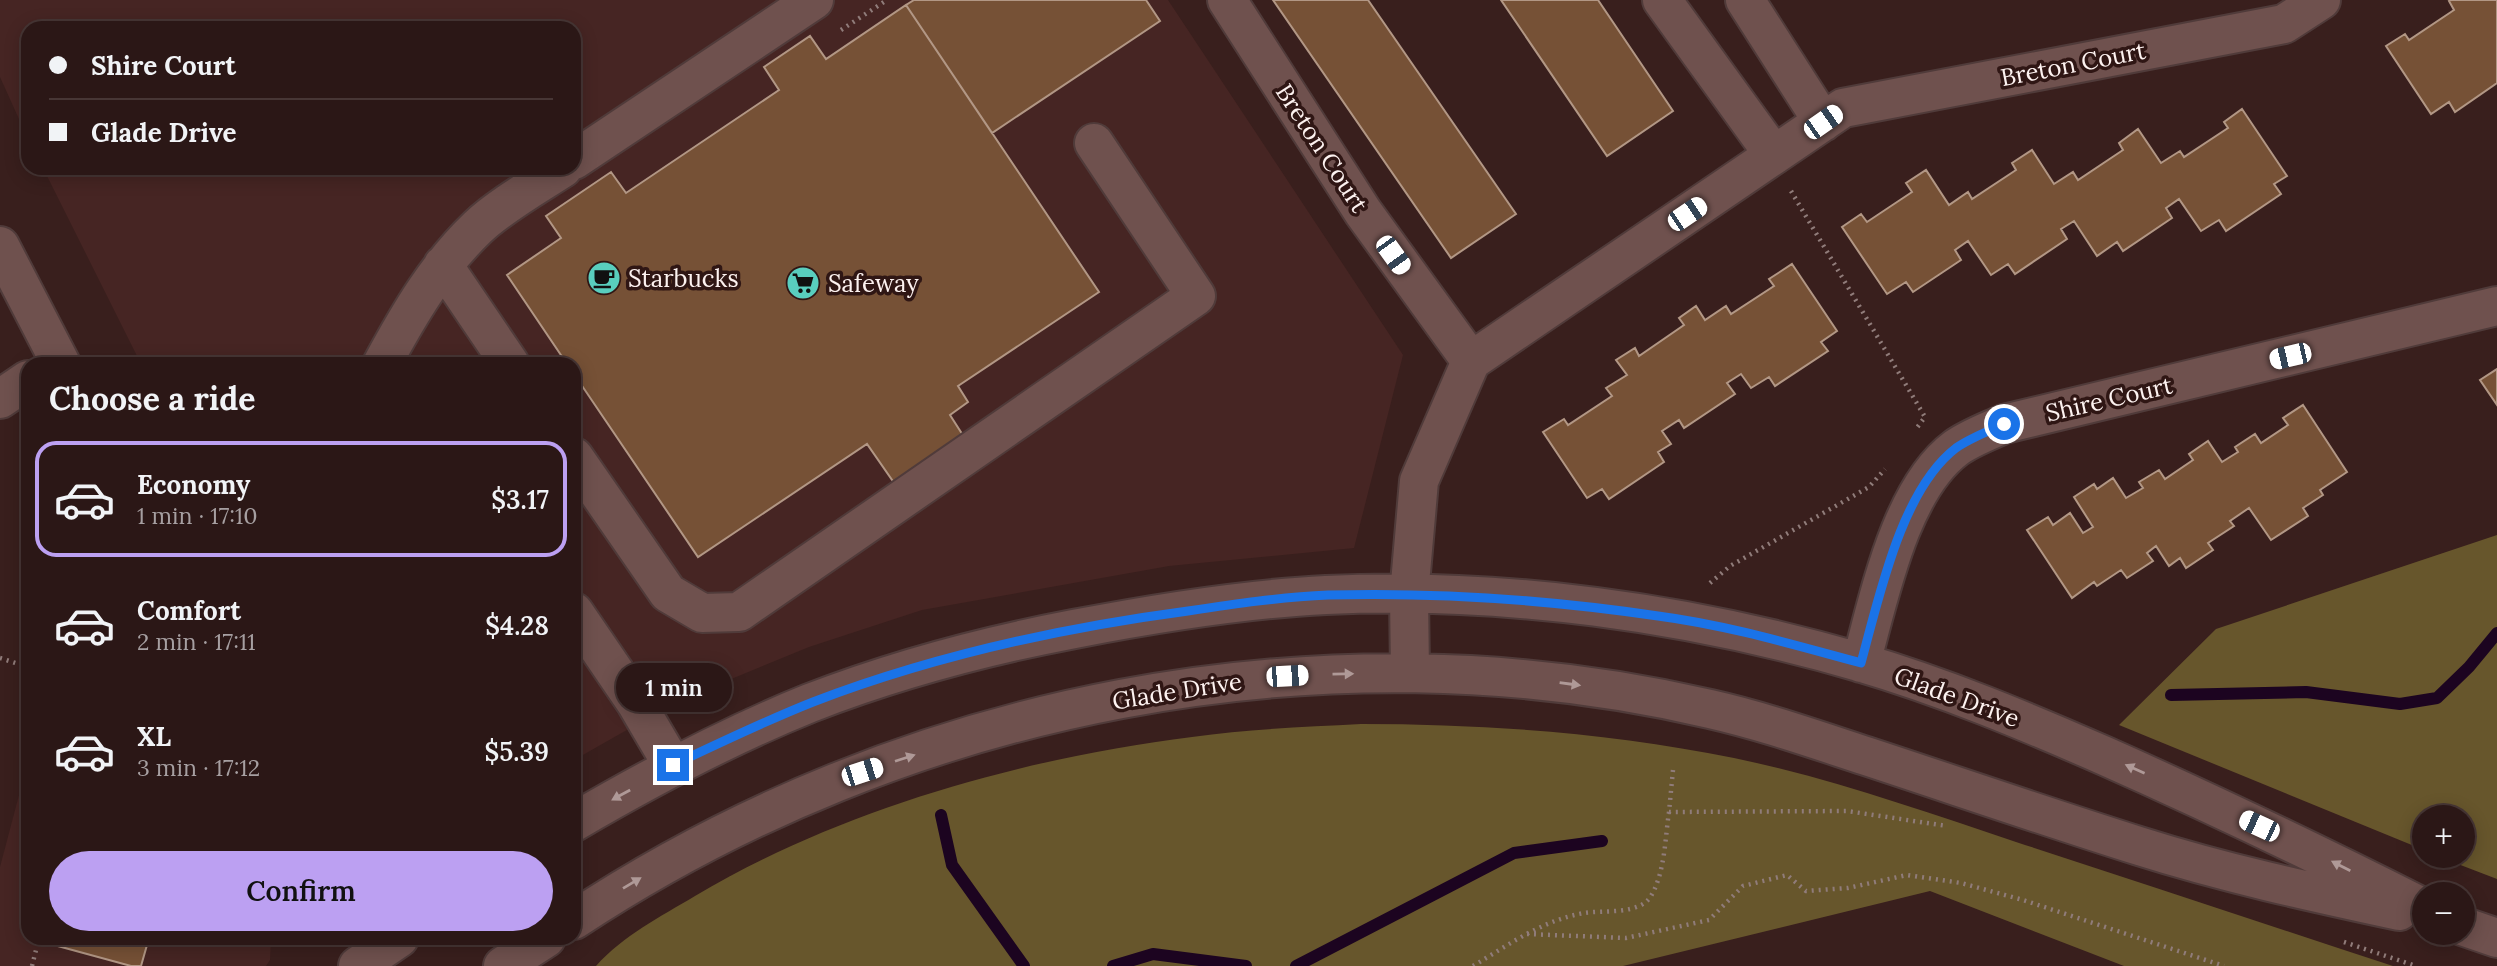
<!DOCTYPE html>
<meta charset="utf-8">
<style>
body{margin:0;font-family:Lora,serif;background:#33201f;color:#f1f3f6;height:100vh;display:flex;flex-direction:column;font-size:26px;white-space:nowrap}
*{box-sizing:border-box;margin:0}
p{font-size:23px;color:#a69fa1}
.icon{flex:none;width:38px;height:38px;fill:none;stroke:currentColor;stroke-width:2;stroke-linecap:round;stroke-linejoin:round}
.map{position:relative;flex:1;overflow:hidden}
.side{position:absolute;left:21px;top:357px;width:560px;height:588px;display:flex;flex-direction:column;background:#2b1716;border-radius:21px;box-shadow:0 4px 18px #0003,0 0 0 2px #473635}
.side>*{flex:none}
.hud{position:absolute;left:21px;top:21px;width:560px;height:154px;border-radius:21px;box-shadow:0 4px 18px #0003,0 0 0 2px #473635;display:grid;align-content:center;height:154px;padding:0 28px;background:#2b1716}
.buttons{position:absolute;left:2412px;top:805px;display:grid;gap:14px}
.buttons a{display:grid;place-items:center;width:63px;height:63px;border-radius:50%;background:#2b1716;box-shadow:0 4px 18px #0003,0 0 0 2px #473635;font-size:35px}
.end{position:absolute;width:32px;height:32px;margin:-16px;border:9px solid #1a73e8;background:#fff;box-shadow:0 0 0 4px #fff}
.from{border-radius:50%}
.bubble{position:absolute;height:49px;border-radius:24px;background:#2b1716;box-shadow:0 4px 18px #0003,0 0 0 2px #473635;font-size:23px;font-weight:600;line-height:49px;text-align:center}
.car{position:absolute;width:21px;height:42px;margin:-21px -10px;border-radius:9px;box-shadow:0 0 5px 2px #0007;background:linear-gradient(#fff 24%,#345 0 40%,#fff 0 76%,#345 0 86%,#fff 0)}
.hud b{display:flex;align-items:center;gap:24px;height:66px;font-size:26px}
.hud b+b{border-top:2px solid #473635}
.hud i{width:18px;height:18px;background:#f1f3f6}
ul{padding:0;list-style:none}
li{display:flex;align-items:center;gap:21px;height:116px;margin:0 14px 10px;padding:0 14px;border:4px solid transparent;border-radius:21px}
li div{flex:1}
li b{display:block;font-size:26px}
li em{font-style:normal;font-weight:600}
li.current{border-color:#bca0f2}
li>.icon{width:63px;height:63px;stroke-width:1.5}
h2{padding:0 28px;font-size:32px;line-height:84px}
.button{display:flex;gap:14px;margin-top:auto;padding:14px 28px}
.button a{flex:1;height:80px;border-radius:42px;background:#bca0f2;color:#111;font-size:28px;font-weight:600;line-height:80px;text-align:center}
.map>svg:first-child{display:block}
.built{fill:#462523}
.forest{fill:#67562c}
.lines{fill:none;stroke-linecap:round;stroke-linejoin:round}
.stream{stroke:#1c0420;stroke-width:12}
.building{fill:#765136;stroke:#b29785;stroke-width:2}
.minor-casing{stroke:#503b3a;stroke-width:42}
.path{stroke:#907c7a;stroke-width:4.5;stroke-dasharray:2 5;stroke-linecap:butt}
.minor{stroke:#6f514e;stroke-width:38}
.oneway{fill:#af9997}
.route{stroke:#1a73e8;stroke-width:9}
.labels{text-anchor:middle;dominant-baseline:central;stroke-width:7;stroke-linejoin:round;paint-order:stroke}
.street-label{font-size:24px;fill:#fdf2f0;stroke:#2f1614}
.poi-label{font-size:24px;fill:#fdf2f0;stroke:#2f1614;text-anchor:start}
</style>
<div class="map">
<svg width="2497" height="966" viewBox="0 0 2497 966">
<rect width="100%" height="100%" fill="#391f1d"/>
<path class="built" d="M 0,0 L 1168,0 L 1403,355 L 1354,548 L 1169,566 L 922,610 L 809,647 L 678,701 L 574,760 L 574,364 L 141,364 L 43,168 L 574,168 L 574,28 L 28,28 L 28,139 L 0,77 Z
M 28,761 L 28,938 L 271,938 L 270,960 L 266,966 L 0,966 L 0,867 Z"/>
<path class="forest" d="M 2497,535 L 2497,879 L 2437,856 L 2462,856 L 2462,817 L 2424,817 L 2424,850 L 2119,725 L 2216,629 Z
M 1361,724 C 1487,724 1611,733 1734,758 C 1830,778 1923,811 2016,842 C 2142,883 2268,925 2393,966 L 2124,966 L 1930,891 L 1623,966 L 596,966 C 624,935 660,917 695,896 C 841,809 1024,758 1192,737 C 1248,729 1305,727 1361,724 Z"/>
<g class="lines">
<path class="stream" d="M 2171,695 L 2306,692 L 2400,704 L 2437,698 L 2469,667 L 2497,633
M 941,815 L 952,865 L 1024,966
M 1113,966 L 1153,954 L 1246,966
M 1296,966 L 1514,853 L 1602,841"/>
</g>
<path class="building" d="M 914,0 L 1146,0 L 1160,21 L 992,133 L 906,5 Z
M 1273,0 L 1368,0 L 1516,214 L 1451,258 Z
M 1501,0 L 1598,0 L 1673,111 L 1607,156 Z
M 2451,0 L 2497,0 L 2497,83 L 2455,112 L 2449,102 L 2431,114 L 2386,46 L 2405,34 L 2409,40 L 2454,10 L 2449,1 Z
M 906,5 L 1099,292 L 958,386 L 968,402 L 950,415 L 966,440 L 897,487 L 867,444 L 698,557 L 574,374 L 574,364 L 567,364 L 507,275 L 561,238 L 546,216 L 611,172 L 626,193 L 779,90 L 764,67 L 810,36 L 826,59 Z
M 2242,109 L 2287,176 L 2274,184 L 2281,194 L 2226,231 L 2219,220 L 2201,231 L 2179,199 L 2166,208 L 2172,218 L 2123,251 L 2117,242 L 2097,256 L 2074,221 L 2061,229 L 2067,239 L 2015,274 L 2008,264 L 1991,275 L 1968,241 L 1955,250 L 1961,260 L 1913,292 L 1906,282 L 1887,294 L 1842,227 L 1861,214 L 1867,222 L 1912,192 L 1906,183 L 1926,170 L 1949,205 L 1968,192 L 1972,199 L 2016,170 L 2012,163 L 2032,150 L 2054,184 L 2073,172 L 2078,180 L 2123,150 L 2119,143 L 2138,129 L 2161,163 L 2180,151 L 2184,157 L 2228,128 L 2224,122 Z
M 1792,264 L 1837,331 L 1821,342 L 1828,351 L 1775,386 L 1769,377 L 1751,388 L 1741,374 L 1727,383 L 1735,394 L 1684,428 L 1679,420 L 1662,431 L 1671,444 L 1658,452 L 1664,462 L 1609,499 L 1602,489 L 1587,498 L 1543,432 L 1564,419 L 1568,425 L 1612,396 L 1606,388 L 1627,375 L 1616,360 L 1635,348 L 1639,356 L 1684,325 L 1679,318 L 1696,306 L 1705,320 L 1726,306 L 1731,314 L 1774,286 L 1769,279 Z
M 2497,369 L 2497,405 L 2480,380 Z
M 2303,405 L 2347,472 L 2320,490 L 2323,495 L 2303,508 L 2308,516 L 2271,540 L 2249,508 L 2230,521 L 2234,526 L 2208,543 L 2213,550 L 2186,568 L 2180,558 L 2169,566 L 2156,546 L 2147,553 L 2153,561 L 2127,578 L 2121,570 L 2097,586 L 2094,582 L 2072,598 L 2027,530 L 2048,517 L 2053,525 L 2070,513 L 2083,533 L 2093,527 L 2074,497 L 2094,484 L 2097,489 L 2113,478 L 2126,498 L 2143,488 L 2139,482 L 2159,470 L 2165,479 L 2193,460 L 2189,454 L 2208,441 L 2222,462 L 2238,452 L 2235,447 L 2255,434 L 2261,443 L 2288,425 L 2283,418 Z
M 44,938 L 149,938 L 141,966 L 131,966 L 43,942 Z"/>
<g class="lines">
<defs>
<path id="minor" d="M 1227,0 L 1363,212 L 1471,361
M 1662,0 L 1774,155
M 1745,0 L 1823,122
M 574,160 L 814,0
M 0,246 L 61,364
M 443,265 L 510,364
M 382,364 C 409,314 437,266 478,227 C 500,206 537,185 563,168
M 0,399 L 28,380
M 574,457 L 668,593 L 702,613 L 739,612 L 1196,296 L 1094,143
M 574,612 L 636,703 L 673,766
M 1861,663 C 1879,598 1900,490 1956,448 C 1970,438 1989,431 2004,424 L 2497,306
M 1410,673 L 1409,595 L 1419,481 L 1471,361 L 1843,108 L 2284,24 L 2321,0
M 574,822 C 651,777 728,736 810,703 C 895,670 985,646 1074,629 C 1157,613 1242,599 1326,595 C 1505,587 1687,612 1859,662 C 1944,687 2025,721 2105,756 C 2213,804 2319,855 2424,908
M 574,920 C 904,702 1324,619 1710,709 C 1763,721 1814,739 1866,756 C 1957,786 2047,817 2139,846 C 2224,873 2311,892 2399,911
M 2462,926 L 2497,938
M 358,966 L 399,938
M 503,966 L 546,938"/>
</defs>
<use href="#minor" class="minor-casing"/>
<path class="path" d="M 841,30 L 887,0
M 1791,191 L 1925,417 L 1916,429
M 1710,583 L 1730,566 L 1869,487 L 1885,469
M 0,658 L 28,667
M 1673,770 L 1669,812 L 1847,811 L 1947,826
M 1527,934 L 1626,938 L 1709,920 L 1743,886 L 1787,875 L 1806,891 L 1848,888 L 1907,875 L 1961,883 L 2023,900 L 2224,966
M 2344,942 L 2416,966
M 32,966 L 39,938
M 1473,966 C 1508,945 1543,920 1584,913 C 1603,910 1640,915 1651,896 C 1665,872 1665,839 1669,812"/>
<use href="#minor" class="minor"/>
</g>
<defs><path id="oneway-solid" d="M-6-.8H1V-3.2L6.5 0L1 3.2V.8H-6Z" transform="scale(1.75)"/></defs>
<g class="oneway">
<use href="#oneway-solid" transform="translate(1343 674) rotate(-1)"/>
<use href="#oneway-solid" transform="translate(1570 684) rotate(8)"/>
<use href="#oneway-solid" transform="translate(905 758) rotate(-18)"/>
<use href="#oneway-solid" transform="translate(2135 769) rotate(-156)"/>
<use href="#oneway-solid" transform="translate(621 795) rotate(151)"/>
<use href="#oneway-solid" transform="translate(2341 866) rotate(-153)"/>
<use href="#oneway-solid" transform="translate(632 883) rotate(-31)"/>
</g>
<g class="lines">
<path class="route" d="M 673,765 C 719,743 765,721 813,702 C 933,656 1060,628 1188,611 C 1234,604 1281,597 1328,595 C 1439,592 1549,600 1658,616 C 1727,625 1794,645 1861,663 C 1879,598 1901,490 1956,448 C 1970,438 1989,431 2004,424"/>
</g>
<defs>
<symbol id="cafe-disc" viewBox="-11 -11 22 22"><circle r="9.5" fill="#59cebe" stroke="#2f1614"/><path d="M-5.5-4.5H6V0H3Q3 3.5 0 3.5H-2.5Q-5.5 3.5-5.5 0ZM3-3.2v2h1.7v-2ZM-6 4.5H4V6H-6Z" fill="#111"/></symbol>
<symbol id="supermarket-disc" viewBox="-11 -11 22 22"><circle r="9.5" fill="#59cebe" stroke="#2f1614"/><path d="M-6-5.5h2.5l.6 2H6L4.5 2H-2.5L-4.4-4H-6ZM-1.5 3.2a1.3 1.3 0 1 0 .1 0ZM3 3.2a1.3 1.3 0 1 0 .1 0Z" fill="#111"/></symbol>
</defs>
<g fill-rule="evenodd">
<use href="#cafe-disc" x="585" y="259" width="38" height="38"/>
<use href="#supermarket-disc" x="784" y="264" width="38" height="38"/>
</g>
<g class="labels">
<g class="street-label">
<text transform="translate(2073 64) rotate(-11)">Breton Court</text>
<text transform="translate(1322 148) rotate(57)">Breton Court</text>
<text transform="translate(2109 399) rotate(-13)">Shire Court</text>
<text transform="translate(1177 691) rotate(-9)">Glade Drive</text>
<text transform="translate(1957 697) rotate(20)">Glade Drive</text>
</g>
<g class="poi-label">
<text x="628" y="278">Starbucks</text>
<text x="828" y="283">Safeway</text>
</g>
</g>
</svg>
<div class="buttons">
<a>+</a>
<a>−</a>
</div>
<i class="end from" style="left:2004px;top:424px"></i>
<i class="end" style="left:673px;top:765px"></i>
<div class="bubble" style="left:616px;top:663px;width:116px">1 min</div>
<i class="car" style="left:1823px;top:122px;rotate:55deg"></i>
<i class="car" style="left:1687px;top:214px;rotate:56deg"></i>
<i class="car" style="left:1393px;top:255px;rotate:144deg"></i>
<i class="car" style="left:2290px;top:356px;rotate:257deg"></i>
<i class="car" style="left:1287px;top:676px;rotate:87deg"></i>
<i class="car" style="left:862px;top:772px;rotate:72deg"></i>
<i class="car" style="left:2259px;top:826px;rotate:295deg"></i>
<div class="hud">
<b><i class="from"></i>Shire Court</b>
<b><i></i>Glade Drive</b>
</div>
<section class="side">
<h2>Choose a ride</h2>
<ul>
<li class="current"><svg class="icon" aria-label="car" viewBox="0 0 24 24"><path d="M5 17H2v-5l4-1 3-4h7l3 4 3 1v5h-3M9 17h6M6 11h13"/><circle cx="7" cy="17" r="2"/><circle cx="17" cy="17" r="2"/></svg><div><b>Economy</b><p>1 min · 17:10</p></div><em>$3.17</em></li>
<li><svg class="icon" aria-label="car" viewBox="0 0 24 24"><path d="M5 17H2v-5l4-1 3-4h7l3 4 3 1v5h-3M9 17h6M6 11h13"/><circle cx="7" cy="17" r="2"/><circle cx="17" cy="17" r="2"/></svg><div><b>Comfort</b><p>2 min · 17:11</p></div><em>$4.28</em></li>
<li><svg class="icon" aria-label="car" viewBox="0 0 24 24"><path d="M5 17H2v-5l4-1 3-4h7l3 4 3 1v5h-3M9 17h6M6 11h13"/><circle cx="7" cy="17" r="2"/><circle cx="17" cy="17" r="2"/></svg><div><b>XL</b><p>3 min · 17:12</p></div><em>$5.39</em></li>
</ul>
<div class="button"><a>Confirm</a></div>
</section>
</div>
